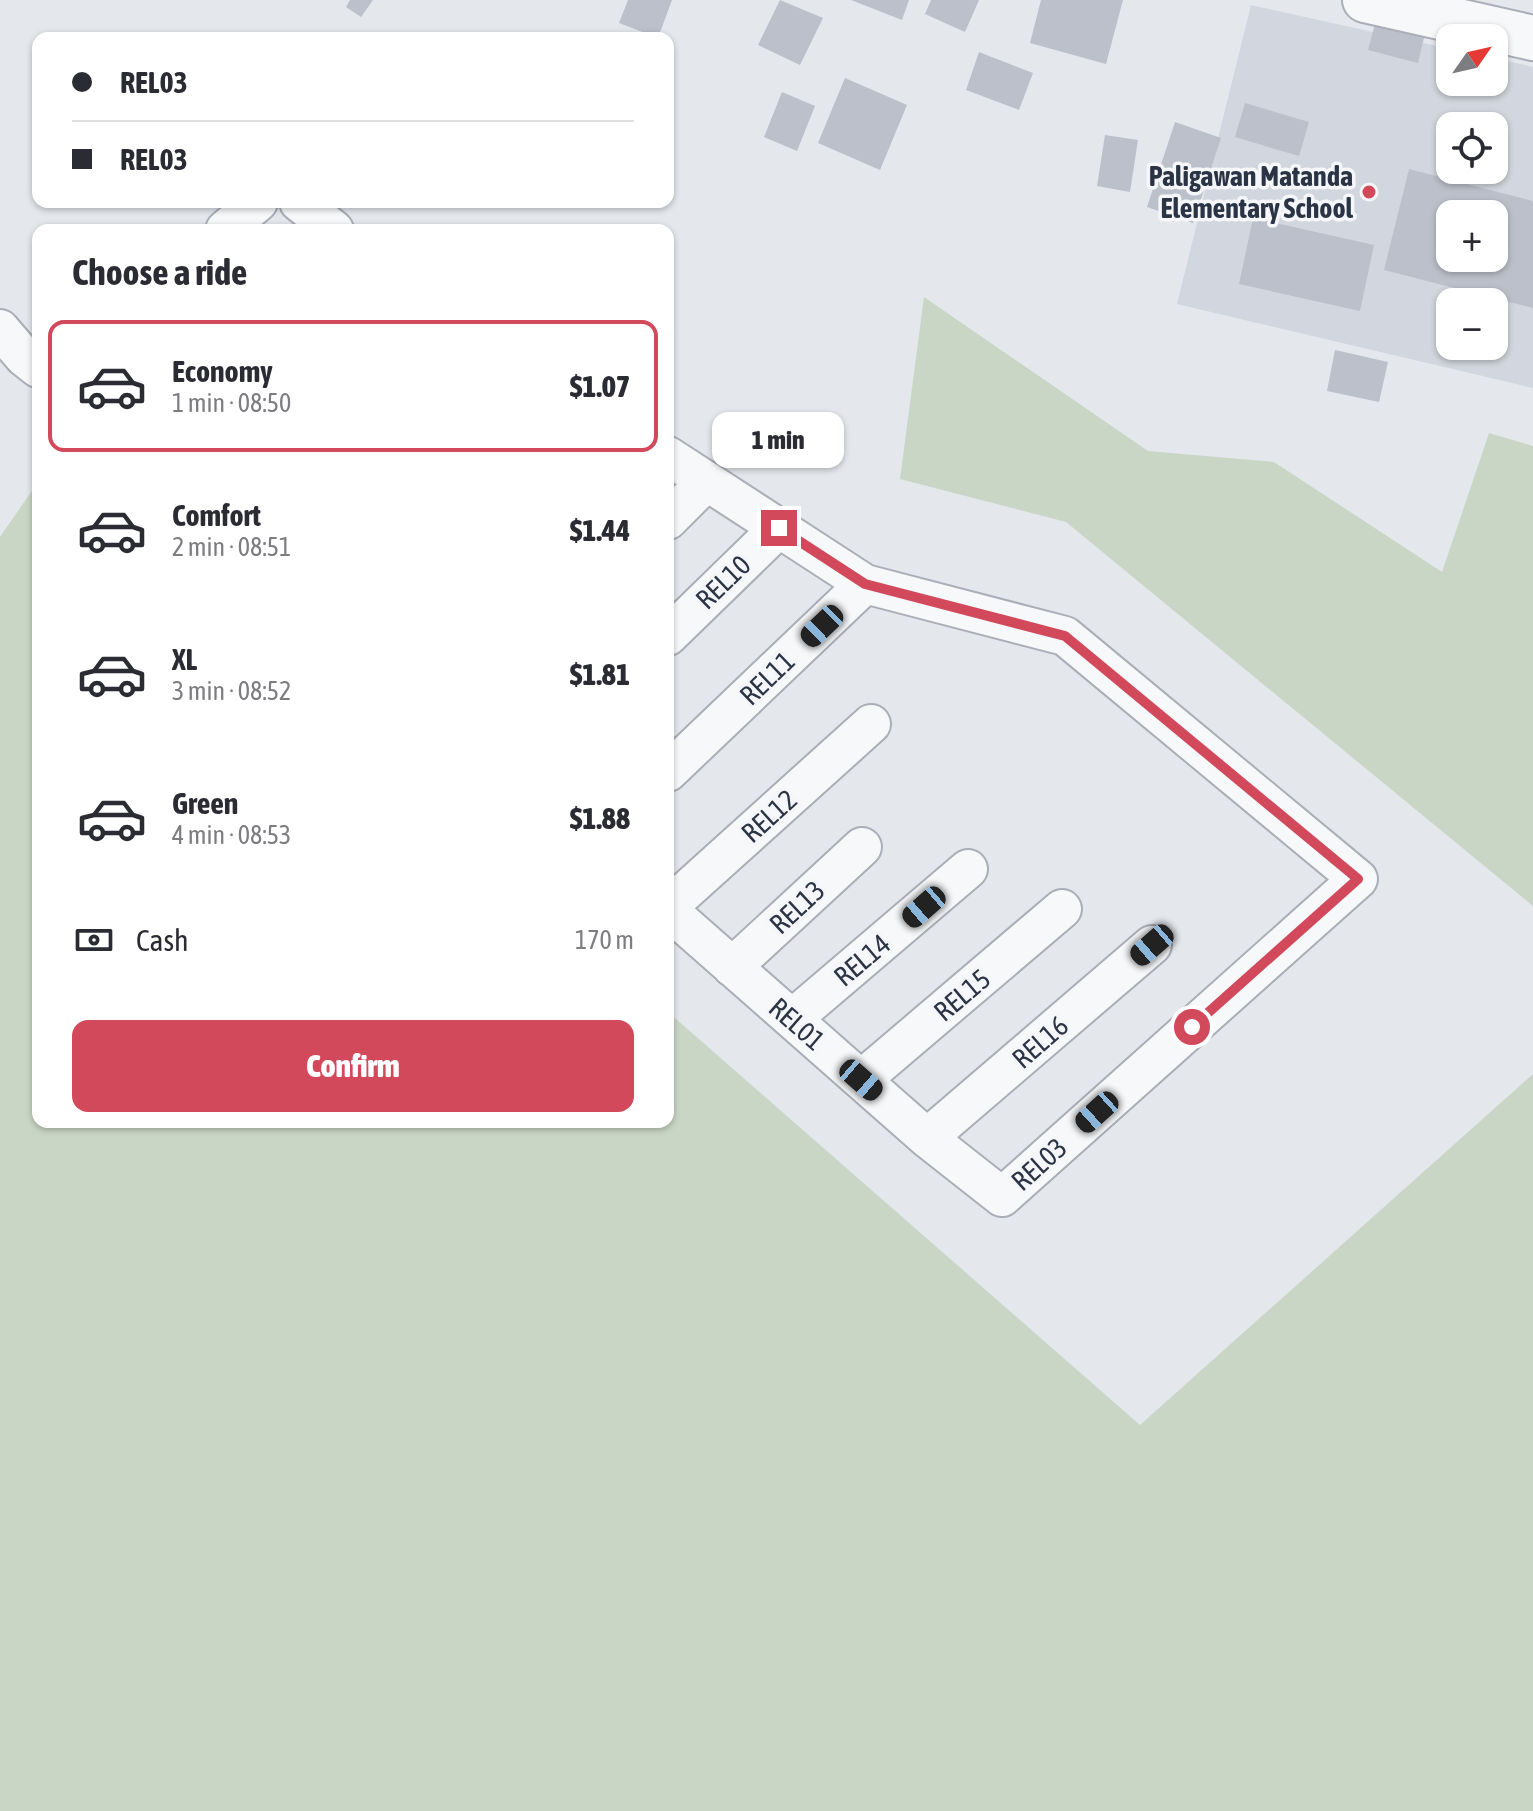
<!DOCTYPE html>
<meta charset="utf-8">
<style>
body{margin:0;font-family:"Asap Condensed",sans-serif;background:#f2f2f3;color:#2b2b33;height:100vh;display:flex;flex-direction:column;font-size:30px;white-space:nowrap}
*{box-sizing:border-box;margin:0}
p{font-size:26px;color:#7c7c81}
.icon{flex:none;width:44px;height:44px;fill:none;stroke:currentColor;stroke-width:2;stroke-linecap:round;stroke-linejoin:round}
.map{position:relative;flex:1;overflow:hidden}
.sheet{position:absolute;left:32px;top:224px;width:642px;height:904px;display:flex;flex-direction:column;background:#fff;border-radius:16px;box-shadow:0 2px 6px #0004}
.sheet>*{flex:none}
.top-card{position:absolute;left:32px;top:32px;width:642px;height:176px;border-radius:16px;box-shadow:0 2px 6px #0004;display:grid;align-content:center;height:176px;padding:0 40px;background:#fff}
.needle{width:52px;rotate:56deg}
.tools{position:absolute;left:1436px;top:24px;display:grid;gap:16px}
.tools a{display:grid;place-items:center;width:72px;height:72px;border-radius:16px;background:#fff;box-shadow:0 2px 6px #0004;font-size:40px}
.end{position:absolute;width:36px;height:36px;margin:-18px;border:10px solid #d1495b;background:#fff;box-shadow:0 0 0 4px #fff}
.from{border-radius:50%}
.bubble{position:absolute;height:56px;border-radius:16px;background:#fff;box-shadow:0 2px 6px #0004;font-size:26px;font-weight:800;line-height:56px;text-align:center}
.car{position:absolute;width:24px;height:48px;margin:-24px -12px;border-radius:10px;box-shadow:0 0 6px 2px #0007;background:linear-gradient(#222 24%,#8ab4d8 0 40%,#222 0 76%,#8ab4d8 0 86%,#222 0)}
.top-card b{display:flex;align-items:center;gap:28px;height:76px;font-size:30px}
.top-card b+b{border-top:2px solid #e1e1e2}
.top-card i{width:20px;height:20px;background:#2b2b33}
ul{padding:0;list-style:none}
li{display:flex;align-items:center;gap:24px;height:132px;margin:0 16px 12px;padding:0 24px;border:4px solid transparent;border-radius:16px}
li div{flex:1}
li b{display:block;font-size:30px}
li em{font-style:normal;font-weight:800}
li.current{border-color:#d1495b}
li>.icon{width:72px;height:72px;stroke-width:1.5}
h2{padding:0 40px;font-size:36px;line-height:96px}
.pay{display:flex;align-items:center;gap:20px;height:88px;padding:0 40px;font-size:30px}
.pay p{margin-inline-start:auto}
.cta{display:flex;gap:16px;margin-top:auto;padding:16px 40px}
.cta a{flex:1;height:92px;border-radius:16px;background:#d1495b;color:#fff;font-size:32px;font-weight:800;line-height:92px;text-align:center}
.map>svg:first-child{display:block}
.built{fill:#d2d6de;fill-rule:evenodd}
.green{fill:#c9d6c5}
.building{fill:#bbc0ca;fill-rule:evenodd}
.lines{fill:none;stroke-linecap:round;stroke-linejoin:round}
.minor-casing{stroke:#a9aeb7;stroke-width:42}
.tertiary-casing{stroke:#a9aeb7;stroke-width:48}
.minor{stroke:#f7f8fa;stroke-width:38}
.tertiary{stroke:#f7f8fa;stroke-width:44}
.route{stroke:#d1495b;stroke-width:10}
.poi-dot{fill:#d1495b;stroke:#f4f6f9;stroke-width:3}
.labels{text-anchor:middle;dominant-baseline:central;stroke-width:7;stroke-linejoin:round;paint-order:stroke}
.poi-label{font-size:28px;font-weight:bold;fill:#2b3445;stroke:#f4f6f9;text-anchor:end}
.street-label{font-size:28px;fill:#2b3445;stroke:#f4f6f9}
</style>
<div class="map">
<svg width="1533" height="1811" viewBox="0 0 1533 1811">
<rect width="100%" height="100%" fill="#e4e7ec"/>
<path class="built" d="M 1251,5 L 1450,49 L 1450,82 L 1494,82 L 1494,58 L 1533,67 L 1533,388 L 1177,304 ZM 1450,126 L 1494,126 L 1494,170 L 1450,170 ZM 1450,214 L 1494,214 L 1494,258 L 1450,258 ZM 1450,302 L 1494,302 L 1494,346 L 1450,346 Z"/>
<path class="green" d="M 924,297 L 1148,451 L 1274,462 L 1442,572 L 1489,433 L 1533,446 L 1533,906 L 1066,522 L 900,479 Z
M 38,482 L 38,1122 L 668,1122 L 668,1012 L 1140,1425 L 1533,1074 L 1533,1811 L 0,1811 L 0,537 Z"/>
<path class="building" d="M 350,0 L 373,0 L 361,17 L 346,7 Z
M 628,0 L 672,0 L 658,38 L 619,23 Z
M 780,0 L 823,18 L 800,65 L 758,45 Z
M 851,0 L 909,0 L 902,20 Z
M 931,0 L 979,0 L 965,32 L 925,14 Z
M 1041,0 L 1123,0 L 1106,64 L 1030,43 Z
M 1376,20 L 1425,34 L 1418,63 L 1368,50 Z
M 979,52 L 1033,73 L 1019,110 L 966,90 Z
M 845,78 L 907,105 L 880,170 L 818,143 Z
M 782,92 L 815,106 L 797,151 L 764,137 Z
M 1245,103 L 1309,122 L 1299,156 L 1235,137 Z
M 1175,122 L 1221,138 L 1193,223 L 1147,207 Z
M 1105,135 L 1138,140 L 1130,192 L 1097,186 Z
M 1409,169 L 1533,201 L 1533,308 L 1384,270 ZM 1450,214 L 1494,214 L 1494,258 L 1450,258 Z
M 1253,218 L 1374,245 L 1360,311 L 1239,284 Z
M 1335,350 L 1388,362 L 1379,402 L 1327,391 Z"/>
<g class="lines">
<defs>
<path id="minor" d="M 299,202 L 334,230
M 225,230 L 258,202
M 0,329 L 24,357 L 38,368
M 668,456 L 865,584 L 1065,636 L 1358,879 L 1002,1197 L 927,1138 L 668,910
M 668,520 L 707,481
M 668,636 L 779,528
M 668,772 L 865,584
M 668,907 L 871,724
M 732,967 L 862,847
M 792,1019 L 968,869
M 861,1080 L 1062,909
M 927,1138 L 1152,945"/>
<path id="tertiary" d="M 1365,0 L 1533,38"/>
</defs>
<use href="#minor" class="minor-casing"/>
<use href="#tertiary" class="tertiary-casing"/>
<use href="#minor" class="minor"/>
<use href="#tertiary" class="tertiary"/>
</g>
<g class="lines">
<path class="route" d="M 779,528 L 865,584 L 1065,636 L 1358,879 L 1192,1027"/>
</g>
<circle class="poi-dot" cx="1369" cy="192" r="8"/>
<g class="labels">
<g class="poi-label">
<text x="1353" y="176">Paligawan Matanda<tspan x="1353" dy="32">Elementary School</tspan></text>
</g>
<g class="street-label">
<text transform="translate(723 582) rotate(-44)">REL10</text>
<text transform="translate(767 678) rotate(-44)">REL11</text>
<text transform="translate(769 816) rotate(-42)">REL12</text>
<text transform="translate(797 907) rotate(-43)">REL13</text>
<text transform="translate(862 960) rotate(-40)">REL14</text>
<text transform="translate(962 995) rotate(-40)">REL15</text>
<text transform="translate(797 1024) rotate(41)">REL01</text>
<text transform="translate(1040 1042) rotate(-41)">REL16</text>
<text transform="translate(1039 1164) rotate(-42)">REL03</text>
</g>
</g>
</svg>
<div class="tools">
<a><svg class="needle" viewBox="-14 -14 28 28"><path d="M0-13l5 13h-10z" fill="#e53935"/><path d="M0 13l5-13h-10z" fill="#7c7c81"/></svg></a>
<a><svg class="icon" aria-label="locate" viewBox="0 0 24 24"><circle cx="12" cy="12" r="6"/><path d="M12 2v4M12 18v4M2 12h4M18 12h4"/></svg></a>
<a>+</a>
<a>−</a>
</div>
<i class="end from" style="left:1192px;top:1027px"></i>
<i class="end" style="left:779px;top:528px"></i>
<div class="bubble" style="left:712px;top:412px;width:132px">1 min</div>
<i class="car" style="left:822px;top:626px;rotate:226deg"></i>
<i class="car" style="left:924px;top:907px;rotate:229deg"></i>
<i class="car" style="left:1152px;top:945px;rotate:229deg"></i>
<i class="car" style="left:861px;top:1080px;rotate:131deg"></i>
<i class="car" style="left:1097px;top:1112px;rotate:228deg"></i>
<div class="top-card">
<b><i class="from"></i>REL03</b>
<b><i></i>REL03</b>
</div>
<section class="sheet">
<h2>Choose a ride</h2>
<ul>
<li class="current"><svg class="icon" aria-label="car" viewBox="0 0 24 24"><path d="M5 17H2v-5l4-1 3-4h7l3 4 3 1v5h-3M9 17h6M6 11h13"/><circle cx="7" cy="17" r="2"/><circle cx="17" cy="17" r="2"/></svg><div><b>Economy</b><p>1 min · 08:50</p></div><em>$1.07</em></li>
<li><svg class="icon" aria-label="car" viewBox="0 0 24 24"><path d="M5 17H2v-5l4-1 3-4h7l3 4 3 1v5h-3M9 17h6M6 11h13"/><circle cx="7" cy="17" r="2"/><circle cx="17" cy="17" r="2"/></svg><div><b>Comfort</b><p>2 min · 08:51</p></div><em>$1.44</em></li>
<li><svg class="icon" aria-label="car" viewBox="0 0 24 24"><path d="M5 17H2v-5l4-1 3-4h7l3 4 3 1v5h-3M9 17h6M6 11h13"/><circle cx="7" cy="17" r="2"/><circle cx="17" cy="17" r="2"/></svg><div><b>XL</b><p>3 min · 08:52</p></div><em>$1.81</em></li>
<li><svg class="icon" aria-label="car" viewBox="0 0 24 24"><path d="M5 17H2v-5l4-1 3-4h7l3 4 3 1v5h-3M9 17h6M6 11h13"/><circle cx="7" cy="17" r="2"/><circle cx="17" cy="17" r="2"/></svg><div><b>Green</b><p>4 min · 08:53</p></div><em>$1.88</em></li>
</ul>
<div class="pay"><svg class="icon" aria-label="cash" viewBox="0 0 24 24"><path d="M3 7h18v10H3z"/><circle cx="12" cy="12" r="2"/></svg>Cash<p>170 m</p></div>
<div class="cta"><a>Confirm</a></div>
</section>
</div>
